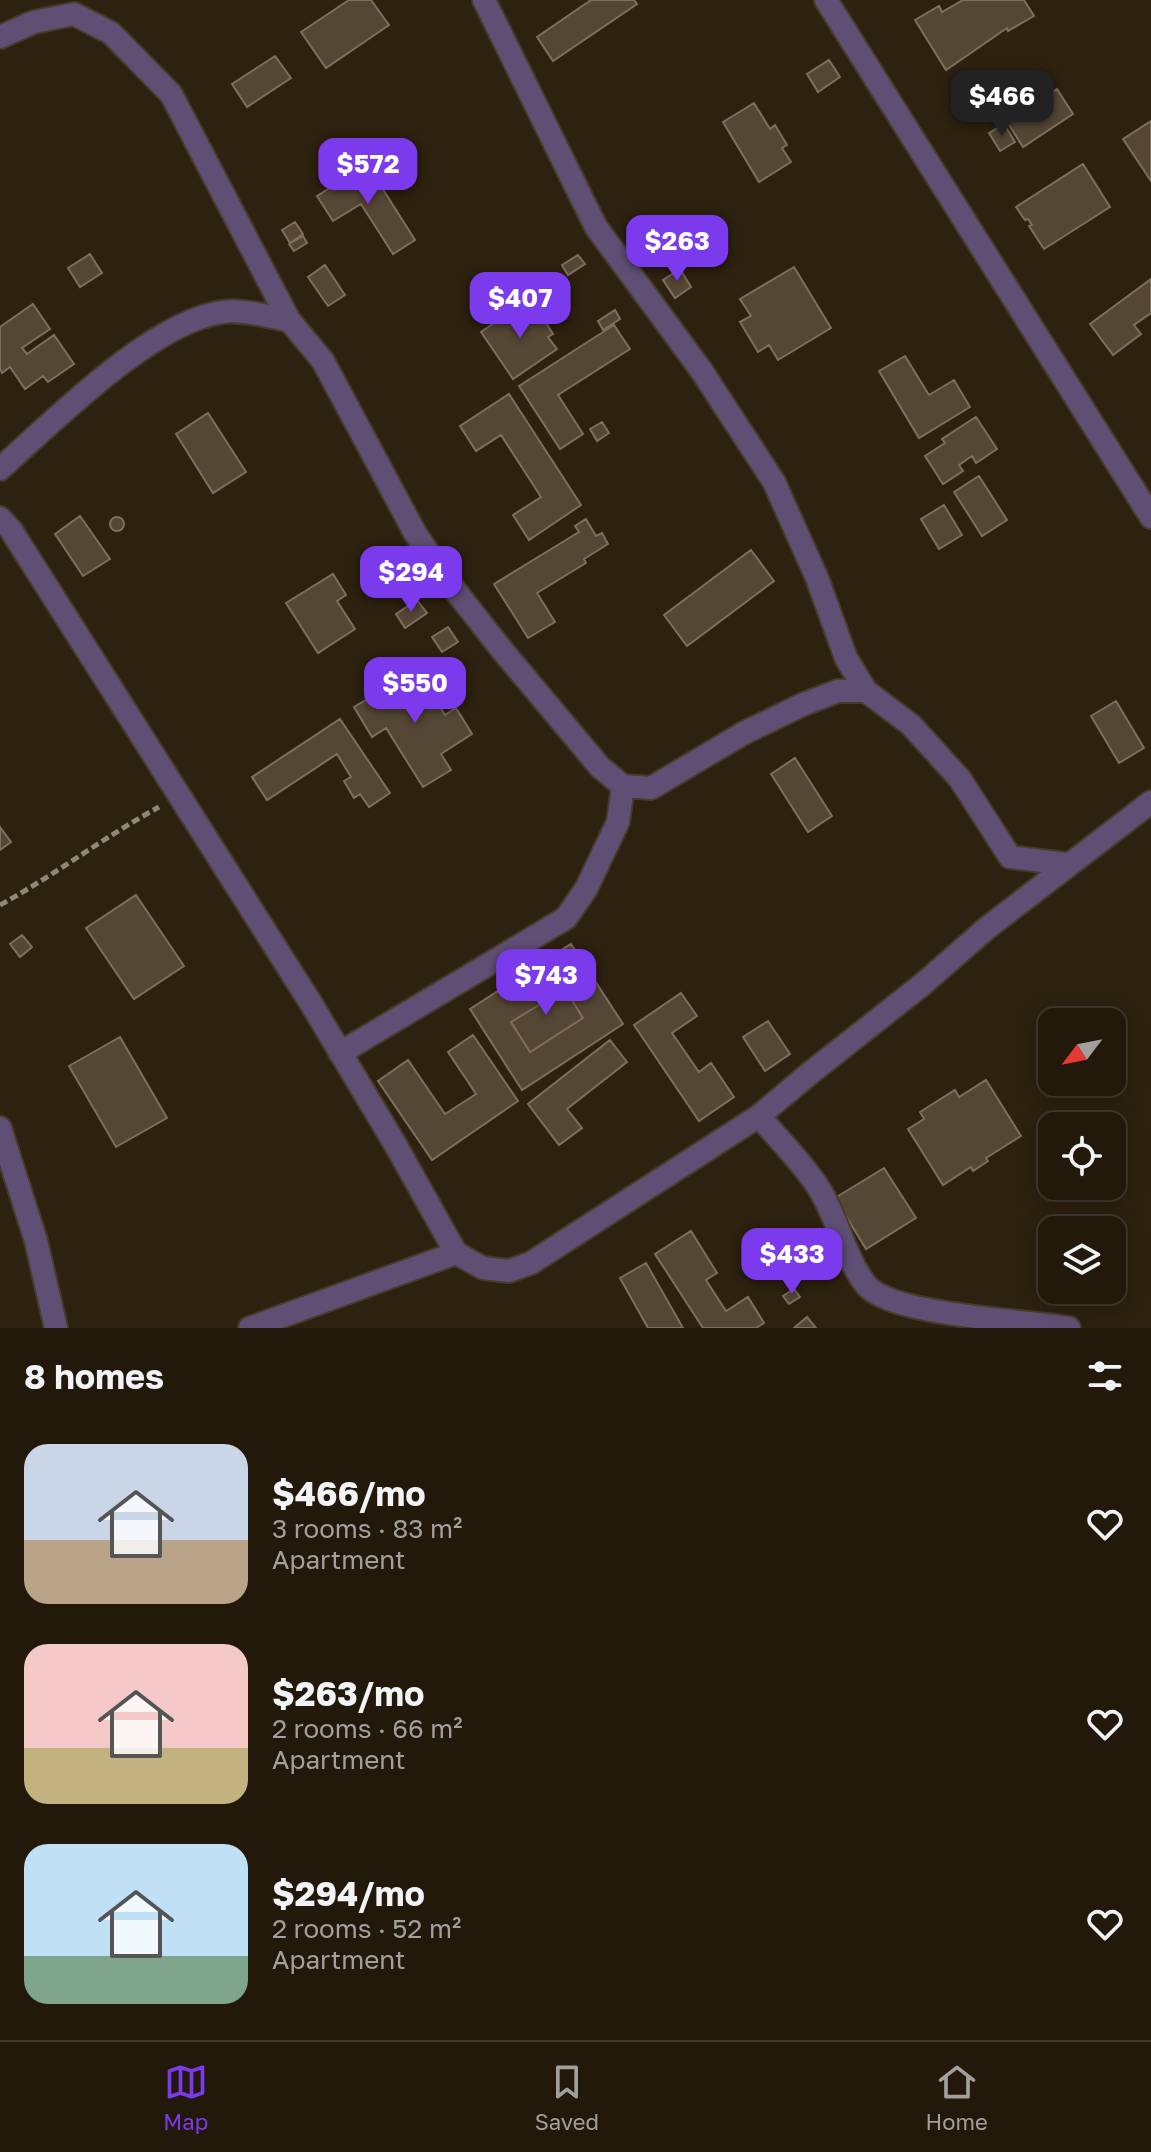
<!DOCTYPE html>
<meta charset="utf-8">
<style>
:root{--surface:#22190b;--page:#2e2619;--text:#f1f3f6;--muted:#a2a09d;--line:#3f382c;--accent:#7c3aed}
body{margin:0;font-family:"Golos Text",sans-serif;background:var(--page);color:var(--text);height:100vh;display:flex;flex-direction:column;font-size:30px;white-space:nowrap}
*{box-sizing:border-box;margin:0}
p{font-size:26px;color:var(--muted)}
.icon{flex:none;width:44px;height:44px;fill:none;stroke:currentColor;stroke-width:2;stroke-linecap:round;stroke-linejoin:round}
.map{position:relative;height:1328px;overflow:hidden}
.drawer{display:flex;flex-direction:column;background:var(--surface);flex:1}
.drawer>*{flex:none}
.needle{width:52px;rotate:238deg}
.tools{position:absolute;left:1038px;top:1008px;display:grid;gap:16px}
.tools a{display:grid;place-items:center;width:88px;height:88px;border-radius:16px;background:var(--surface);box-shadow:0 4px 20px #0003,0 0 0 2px var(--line);font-size:40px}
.price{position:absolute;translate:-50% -68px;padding:0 18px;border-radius:16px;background:var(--accent);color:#fff;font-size:26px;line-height:52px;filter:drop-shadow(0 2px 4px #0008)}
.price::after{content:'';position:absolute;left:50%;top:48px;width:24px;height:18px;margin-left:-12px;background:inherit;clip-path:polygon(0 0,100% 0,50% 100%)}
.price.active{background:#222;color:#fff}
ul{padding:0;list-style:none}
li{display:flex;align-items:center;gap:24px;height:200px;padding:0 24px}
li span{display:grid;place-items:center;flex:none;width:224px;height:160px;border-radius:24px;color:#555}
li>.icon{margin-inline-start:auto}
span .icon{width:96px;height:96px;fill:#fffc;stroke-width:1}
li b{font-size:34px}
h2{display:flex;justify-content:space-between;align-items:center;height:96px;padding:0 24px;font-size:34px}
.dock{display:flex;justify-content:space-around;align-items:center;height:112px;border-top:2px solid var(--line);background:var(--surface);font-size:22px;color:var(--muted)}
.dock a{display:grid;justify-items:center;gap:4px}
.dock .active{color:var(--accent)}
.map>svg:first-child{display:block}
.building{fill:#554735;stroke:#7d6f5c;stroke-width:2;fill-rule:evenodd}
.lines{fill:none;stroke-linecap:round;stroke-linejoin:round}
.minor-casing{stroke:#473b2a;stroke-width:26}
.path{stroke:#908778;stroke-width:5;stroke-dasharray:8 4;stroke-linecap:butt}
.minor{stroke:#604f74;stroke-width:22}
</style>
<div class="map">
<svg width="1151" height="1328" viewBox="0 0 1151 1328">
<rect width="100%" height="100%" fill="#2d210f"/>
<path class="building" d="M349,0h22l18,25 -63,43 -25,-36z
M591,0h43l3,4 -84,57 -16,-24z
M963,0h61l10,16 -26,15 -1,-3 -61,42 -31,-50 24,-14 3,6z
M275,56l16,22 -44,29 -15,-23z
M829,60l11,17 -22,15 -11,-18z
M1057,89l16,25 -50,33 -16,-25z
M754,103l16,26 5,-4 12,20 -5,3 9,14 -32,20 -36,-60z
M1151,121v60l-28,-42z
M1004,124l11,18 -15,9 -11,-18z
M367,164l48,76 -22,14 -32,-50 -28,17 -16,-25z
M1083,164l27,43 -66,42 -15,-23 3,-1 -4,-6 -3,1 -9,-13z
M295,222l8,12 -13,9 -8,-13z
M303,236l4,7 -13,8 -5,-7z
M90,254l12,19 -22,14 -12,-19z
M578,255l7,9 -17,11 -6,-10z
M325,265l20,30 -17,11 -20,-29z
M794,267l37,61 -53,32 -9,-15 -11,7 -18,-30 11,-6 -11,-17z
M680,269l11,18 -16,11 -12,-18z
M1151,279v34l-17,12 7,9 -28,21 -23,-31z
M525,302l9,14 5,-3 4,5 10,16 -5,3 9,12 -44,30 -32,-47z
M33,304l17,25 -28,19 5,6 27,-19 20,29 -26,18 -5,-6 -18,13 -15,-22 -8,6 -2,-4v-42z
M615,310l5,9 -17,11 -5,-9z
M614,325l16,24 -72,46 25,39 -23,15 -41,-63z
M905,356l24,39 25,-15 16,27 -51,31 -40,-67z
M509,394l72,111 -52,35 -16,-25 28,-18 -40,-62 -25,16 -16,-25z
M208,413l38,59 -33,21 -37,-59z
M976,417l21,32 -21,14 -4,-7 -13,9 4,6 -20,13 -18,-28 20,-13 -3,-4z
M602,422l7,11 -12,8 -7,-12z
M979,476l28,44 -25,16 -28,-44z
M944,505l18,30 -23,14 -18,-30z
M80,516l30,43 -27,17 -28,-42z
M110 524a7 7 0 1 1 14 0a7 7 0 1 1-14 0Z
M586,519l10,17 6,-3 6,11 -24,15 2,4 -49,30 18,29 -27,16 -34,-54 85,-52 -4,-6z
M751,550l23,31 -87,65 -23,-31z
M333,574l13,21 -9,6 18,28 -37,24 -32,-50z
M417,600l10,13 -22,15 -9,-14z
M448,627l10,15 -16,10 -10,-15z
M417,669l28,46 11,-7 16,26 -31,20 10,16 -28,17 -37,-59 -14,9 -18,-30z
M1116,701l28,47 -25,15 -28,-47z
M340,719l50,74 -21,14 -9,-13 -6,4 -10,-17 7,-4 -14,-23 -70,46 -15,-23z
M795,758l37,58 -24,16 -37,-58z
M0,827l11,15 -11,8z
M136,895l48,71 -50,33 -48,-71z
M22,935l10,12 -12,10 -10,-13z
M571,944l52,80 -101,66 -52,-81zM565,989l18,29 -53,34 -19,-30z
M565,989l18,29 -53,34 -19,-30z
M681,993l16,23 -25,17 27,39 12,-9 23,34 -35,24 -65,-96z
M768,1021l22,33 -25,17 -22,-34z
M473,1035l45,66 -86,59 -54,-79 30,-21 37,54 31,-20 -28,-42z
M120,1037l47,81 -51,29 -47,-81z
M610,1040l17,22 -60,47 15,19 -23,17 -31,-41z
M986,1080l35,56 -35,22 2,3 -15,10 -2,-4 -28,18 -35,-56 16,-10 -4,-7 35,-22 4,7z
M884,1168l32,50 -50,31 -31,-51z
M691,1231l26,42 -11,7 20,31 22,-14 16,26 -8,5h-53l-48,-74z
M646,1263l37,65h-35l-28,-50z
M794,1289l6,8 -11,7 -6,-8z
M807,1317l9,11h-22z"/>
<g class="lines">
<g class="minor-casing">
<path id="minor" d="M484,0l112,227 105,143 73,112 43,96 29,80 20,33
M826,0l325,517
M0,37l34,-15 40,-8 37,19 60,61 118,226 34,41 92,172 32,47 55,70 98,117 23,19 28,2 93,-55 60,-29 34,-13h28l45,34 49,54 50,78 56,7
M0,469c53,-47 152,-148 223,-157 20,-3 46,5 66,8
M0,518l11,12 301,475 83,139 61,109 27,15 26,3 22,-8 228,-147 50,-42 114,-90 64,-56 164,-126
M340,1053l226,-135 20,-29 32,-67 5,-36
M759,1116c19,23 43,46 59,71 20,30 26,71 49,99 27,30 159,34 202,42
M0,1128l36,113 20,87
M250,1328l206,-75"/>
</g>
<path class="path" d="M0,905c55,-30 104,-68 159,-98"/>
<use href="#minor" class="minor"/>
</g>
</svg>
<div class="tools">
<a><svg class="needle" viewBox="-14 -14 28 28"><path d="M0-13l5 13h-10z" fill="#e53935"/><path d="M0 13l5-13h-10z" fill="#a2a09d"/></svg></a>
<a><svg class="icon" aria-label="locate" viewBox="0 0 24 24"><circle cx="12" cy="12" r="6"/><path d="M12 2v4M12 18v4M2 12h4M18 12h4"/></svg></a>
<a><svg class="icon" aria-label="layers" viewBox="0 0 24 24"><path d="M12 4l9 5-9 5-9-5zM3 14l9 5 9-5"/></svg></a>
</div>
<b class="price active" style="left:1002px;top:138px">$466</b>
<b class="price" style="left:368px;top:206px">$572</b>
<b class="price" style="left:677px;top:283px">$263</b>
<b class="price" style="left:520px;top:340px">$407</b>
<b class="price" style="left:411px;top:614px">$294</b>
<b class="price" style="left:415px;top:725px">$550</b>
<b class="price" style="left:546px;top:1017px">$743</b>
<b class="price" style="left:792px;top:1296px">$433</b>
</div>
<section class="drawer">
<h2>8 homes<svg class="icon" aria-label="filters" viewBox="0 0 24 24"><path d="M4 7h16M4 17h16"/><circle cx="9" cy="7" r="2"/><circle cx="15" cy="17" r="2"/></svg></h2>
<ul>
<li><span style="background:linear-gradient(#c9d6e8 60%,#b9a48a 0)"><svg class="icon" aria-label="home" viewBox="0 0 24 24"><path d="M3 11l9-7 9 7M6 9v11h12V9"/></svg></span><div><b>$466/mo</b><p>3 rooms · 83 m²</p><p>Apartment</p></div><svg class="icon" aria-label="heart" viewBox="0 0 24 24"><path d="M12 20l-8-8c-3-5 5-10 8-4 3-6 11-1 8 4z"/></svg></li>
<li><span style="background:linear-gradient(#f6c9c9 65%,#c2b280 0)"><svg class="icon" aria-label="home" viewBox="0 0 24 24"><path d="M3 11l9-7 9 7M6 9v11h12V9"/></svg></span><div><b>$263/mo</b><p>2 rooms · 66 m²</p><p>Apartment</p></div><svg class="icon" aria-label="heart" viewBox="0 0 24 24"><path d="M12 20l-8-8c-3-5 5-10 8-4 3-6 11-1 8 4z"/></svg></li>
<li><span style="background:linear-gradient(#bfe0f5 70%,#7fa58c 0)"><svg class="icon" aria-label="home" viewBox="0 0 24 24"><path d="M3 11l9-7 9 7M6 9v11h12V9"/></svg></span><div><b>$294/mo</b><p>2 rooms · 52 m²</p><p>Apartment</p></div><svg class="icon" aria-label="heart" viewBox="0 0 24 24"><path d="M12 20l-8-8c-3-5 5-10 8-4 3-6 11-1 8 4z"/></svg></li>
</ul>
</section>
<nav class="dock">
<a class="active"><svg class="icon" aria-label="map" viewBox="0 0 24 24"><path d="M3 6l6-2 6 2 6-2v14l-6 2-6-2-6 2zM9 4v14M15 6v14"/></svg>Map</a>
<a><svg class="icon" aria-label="saved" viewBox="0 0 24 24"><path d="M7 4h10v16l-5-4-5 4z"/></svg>Saved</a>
<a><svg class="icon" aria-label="home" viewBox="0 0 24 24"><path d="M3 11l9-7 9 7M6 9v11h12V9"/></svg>Home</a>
</nav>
